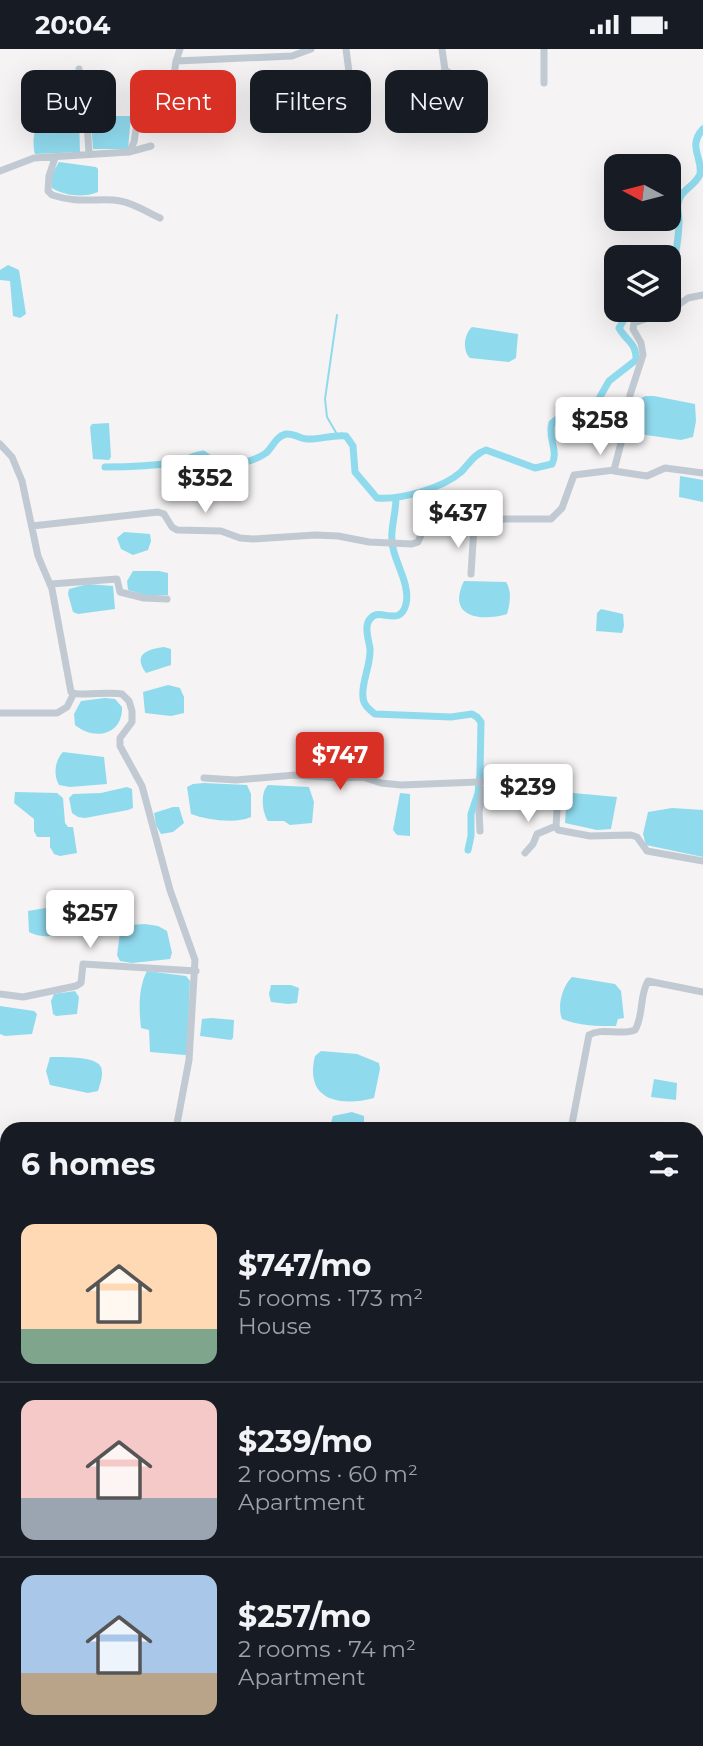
<!DOCTYPE html>
<meta charset="utf-8">
<style>
:root{--surface:#171b24;--page:#20242c;--text:#f1f3f6;--muted:#9ea1a6;--line:#363941;--accent:#d93025}
body{margin:0;font-family:Montserrat,sans-serif;background:var(--page);color:var(--text);height:100vh;display:flex;flex-direction:column;font-size:26px;white-space:nowrap}
*{box-sizing:border-box;margin:0}
p{font-size:23px;color:var(--muted)}
.icon{flex:none;width:38px;height:38px;fill:none;stroke:currentColor;stroke-width:2;stroke-linecap:round;stroke-linejoin:round}
.map{position:relative;flex:1;overflow:hidden}
.sheet{position:absolute;left:0px;top:1073px;width:704px;height:625px;display:flex;flex-direction:column;background:var(--surface);border-radius:21px 21px 0 0;box-shadow:0 7px 28px #0002}
.sheet>*{flex:none}
.top-card{position:absolute;left:21px;top:21px;width:662px;height:63px;display:flex;gap:14px}
.needle{width:46px;rotate:277deg}
.fabs{position:absolute;left:604px;top:105px;display:grid;gap:14px}
.fabs a{display:grid;place-items:center;width:77px;height:77px;border-radius:14px;background:var(--surface);box-shadow:0 7px 28px #0002;font-size:35px}
.price{position:absolute;translate:-50% -60px;padding:0 16px;border-radius:7px;background:#fff;color:#222;font-size:23px;line-height:46px;filter:drop-shadow(0 2px 4px #0008)}
.price::after{content:'';position:absolute;left:50%;top:42px;width:21px;height:16px;margin-left:-10px;background:inherit;clip-path:polygon(0 0,100% 0,50% 100%)}
.price.current{background:var(--accent);color:#fff}
ul{padding:0;list-style:none}
li{display:flex;align-items:center;gap:21px;height:175px;padding:0 21px}
li+li{border-top:2px solid var(--line)}
li span{display:grid;place-items:center;flex:none;width:196px;height:140px;border-radius:14px;color:#555}
li>.icon{margin-inline-start:auto}
span .icon{width:84px;height:84px;fill:#fffc;stroke-width:1}
li b{font-size:30px}
h2{display:flex;justify-content:space-between;align-items:center;height:84px;padding:0 21px;font-size:30px}
.chip{padding:0 24px;border-radius:14px;background:var(--surface);box-shadow:0 7px 28px #0002;font-size:24px;line-height:63px}
.chip.current{background:var(--accent);color:#fff}
.status{display:flex;justify-content:space-between;align-items:center;height:49px;padding:0 35px;background:var(--surface);direction:ltr}
.status svg{height:19px;fill:currentColor}
.map>svg:first-child{display:block}
.water{fill:#90daee}
.lines{fill:none;stroke-linecap:round;stroke-linejoin:round}
.stream{stroke:#90daee;stroke-width:2}
.canal{stroke:#90daee;stroke-width:7}
.minor{stroke:#c1cad2;stroke-width:7}
</style>
<div class="status"><b>20:04</b><svg viewBox="0 0 49 12"><path d="M0 12V9h3v3zM5 12V6h3v6zM10 12V3h3v9zM15 12V0h3v12zM26 1h20v11H26zM47 4h2v5h-2z"/></svg></div>
<div class="map">
<svg width="703" height="1697" viewBox="0 0 703 1697">
<rect width="100%" height="100%" fill="#f5f3f3"/>
<path class="water" d="M338,56l4,8 -3,12 -25,3 -21,-1 -1,-16 2,-3z
M51,64l28,4 1,35 -45,2c-4,-14 0,-37 16,-41z
M99,67h32l-3,33h-35l-2,-29z
M59,113l37,5 2,2v23c-14,6 -33,4 -46,-4v-14z
M8,216l11,5 7,44 -6,4 -7,-2 -3,-35 -10,-1v-10z
M472,278l46,7 -2,24 -7,4 -39,-4c-8,-7 -6,-24 2,-31z
M654,347l41,8 1,17 -3,16 -12,3 -42,-6 -4,-6 5,-29 5,-3z
M109,374l2,34 -2,3 -16,-1 -3,-32 2,-3z
M680,427l23,4v22l-24,-5z
M124,483l26,2 1,7 -3,9 -15,5 -12,-6 -4,-11z
M133,522h26l9,2v22h-23l-17,-5 -1,-9z
M464,532l42,1c6,9 4,22 1,32 -26,8 -61,3 -43,-33z
M88,535l25,2 2,23 -37,5 -5,-2 -5,-18 1,-5z
M601,560l22,5 1,12 -2,7 -26,-2 1,-18z
M164,598l7,2v16l-25,8c-14,-19 2,-24 18,-26z
M168,636l12,3 4,9v16l-13,3 -26,-3 -2,-21z
M105,649l10,1 7,8c1,28 -28,34 -47,18l-1,-11 7,-13z
M63,703l41,5 3,27 -37,3 -11,-2c-6,-10 -4,-25 4,-33z
M204,734l43,2 4,9v23c-15,7 -44,3 -60,-3l-4,-27 6,-3z
M268,736l41,2 5,15 -2,21 -22,2 -6,-4h-16c-6,-9 -8,-28 0,-36z
M127,738l5,2 1,19 -5,2 -43,8 -7,-1 -6,-4 -3,-15 4,-4 28,-1z
M15,743l42,1 6,5 2,25 3,4h5l4,26 -17,3 -6,-2 -4,-7v-10h-13l-3,-6v-12l-20,-16z
M400,744l10,1v42l-13,-1 -4,-5z
M573,744l44,4 -6,32 -14,1 -32,-7 2,-27z
M173,758h6l5,16 -11,9 -12,2 -5,-9 -2,-12z
M672,759l31,2v47l-57,-12 -3,-11 5,-22z
M63,856l3,3 3,17 -1,7c-10,5 -29,6 -39,0l-1,-21z
M145,875l13,2 9,5 5,22 -2,6 -38,4 -12,-2 -3,-6 3,-22 10,-8z
M147,922l39,5 4,5 -3,73 -2,1 -35,-3 -1,-22 -8,-2c-2,-18 -3,-40 6,-57z
M572,928l43,7 6,7 3,27 -6,1 -2,7c-18,0 -37,0 -54,-7 -5,-13 0,-32 10,-42z
M271,936h20l8,3 -2,15 -9,1 -17,-2 -2,-8z
M75,942l4,6 -2,17 -21,2 -3,-2 -2,-13 3,-7z
M0,957l34,5 3,3 -5,20 -27,2 -5,-2z
M212,969l22,2 -1,18 -2,2 -31,-4 2,-17z
M321,1002l36,3 22,9 1,6 -6,29c-34,9 -70,3 -59,-42z
M50,1008c11,0 47,-1 51,10 3,8 -1,17 -3,24l-10,2 -38,-8 -4,-14z
M654,1030l23,4 -1,17 -25,-3z
M352,1063l12,4v13h-35l4,-13z"/>
<g class="lines">
<path class="stream" d="M337,266l-12,84 2,18 11,19"/>
<path class="canal" d="M668,236c6,-21 11,-43 11,-65 0,-5 -2,-11 -1,-16 2,-15 17,-17 22,-30 3,-16 -13,-28 3,-45
M105,418c24,0 48,-1 72,-5 9,-1 17,-7 26,-8 16,14 46,11 63,-1 7,-6 9,-16 20,-19 8,-1 14,5 21,5 13,1 26,-5 39,-3l7,10 2,26 22,26c24,2 66,-10 84,-26 8,-8 13,-18 25,-22l49,18 17,-4c7,-13 -5,-27 0,-41l13,-10 32,-11 12,-21 27,-21c1,-17 -10,-19 -17,-32l8,-13 14,-5
M396,449c0,18 -8,36 -2,54 4,15 16,35 12,52 -6,24 -26,3 -35,14 -8,7 -2,22 -1,31 1,16 -9,34 -7,48 0,8 7,13 12,17l76,3 21,-3 5,3 4,5 -1,52 -2,19 -7,21v22l-3,14
M0,1514h7"/>
<path class="minor" d="M346,0l8,61
M176,12l116,-5 19,-7
M79,20v38l8,14 2,33
M445,21l6,4 21,3
M544,34v-34
M427,71c3,-19 5,-35 18,-50l-3,-21
M129,103l5,-10 4,-26 31,-3 7,-52 4,-12
M55,109l-6,18 -1,15 4,4c24,8 38,4 61,5 17,1 32,11 47,18
M0,122l34,-13 95,-6 22,-6
M0,395l12,13 10,24 16,75 14,33 19,103c7,5 37,-1 51,2l7,7 3,10v11l-12,16v8l22,40 28,104 25,70 -6,100 -13,69
M614,422l33,5 18,-8 38,5
M32,477l126,-14 6,2 8,13 5,3 44,1 19,7 13,1 62,-4 23,1 31,6 43,2 6,-2 5,-12 14,-4 28,3 25,-9 15,-1h46l11,-11 12,-33 40,-5 12,-46 4,-29 13,-40 -2,-12 -8,-14 1,-6 37,-13 17,-12 15,-3
M459,480l1,-27
M471,525l3,-48
M51,535l66,-5 3,13 24,6 23,1
M0,664h57l10,-6 6,-12
M204,729l32,2 59,-5 44,3 24,-1 18,6 20,2 154,-6 4,3 -3,44 2,4 32,6 41,-1 6,2 10,14 56,10
M480,782l-1,-19 6,-31
M525,804l8,-9 4,-10 19,-8
M0,945l23,3 53,-11 5,-3 2,-19 113,7
M571,1080l18,-94c13,-8 31,1 46,-5 9,-15 4,-34 13,-49l55,11
M696,1368l7,4
M45,1697l2,-7"/>
</g>
</svg>
<div class="fabs">
<a><svg class="needle" viewBox="-14 -14 28 28"><path d="M0-13l5 13h-10z" fill="#e53935"/><path d="M0 13l5-13h-10z" fill="#9ea1a6"/></svg></a>
<a><svg class="icon" aria-label="layers" viewBox="0 0 24 24"><path d="M12 4l9 5-9 5-9-5zM3 14l9 5 9-5"/></svg></a>
</div>
<b class="price" style="left:600px;top:408px">$258</b>
<b class="price" style="left:205px;top:466px">$352</b>
<b class="price" style="left:458px;top:501px">$437</b>
<b class="price current" style="left:340px;top:743px">$747</b>
<b class="price" style="left:528px;top:775px">$239</b>
<b class="price" style="left:90px;top:901px">$257</b>
<div class="top-card">
<a class="chip">Buy</a>
<a class="chip current">Rent</a>
<a class="chip">Filters</a>
<a class="chip">New</a>
</div>
<section class="sheet">
<h2>6 homes<svg class="icon" aria-label="filters" viewBox="0 0 24 24"><path d="M4 7h16M4 17h16"/><circle cx="9" cy="7" r="2"/><circle cx="15" cy="17" r="2"/></svg></h2>
<ul>
<li><span style="background:linear-gradient(#ffd9b3 75%,#7fa58c 0)"><svg class="icon" aria-label="home" viewBox="0 0 24 24"><path d="M3 11l9-7 9 7M6 9v11h12V9"/></svg></span><div><b>$747/mo</b><p>5 rooms · 173 m²</p><p>House</p></div></li>
<li><span style="background:linear-gradient(#f6c9c9 70%,#9aa5b1 0)"><svg class="icon" aria-label="home" viewBox="0 0 24 24"><path d="M3 11l9-7 9 7M6 9v11h12V9"/></svg></span><div><b>$239/mo</b><p>2 rooms · 60 m²</p><p>Apartment</p></div></li>
<li><span style="background:linear-gradient(#a9c7e8 70%,#b9a48a 0)"><svg class="icon" aria-label="home" viewBox="0 0 24 24"><path d="M3 11l9-7 9 7M6 9v11h12V9"/></svg></span><div><b>$257/mo</b><p>2 rooms · 74 m²</p><p>Apartment</p></div></li>
</ul>
</section>
</div>
